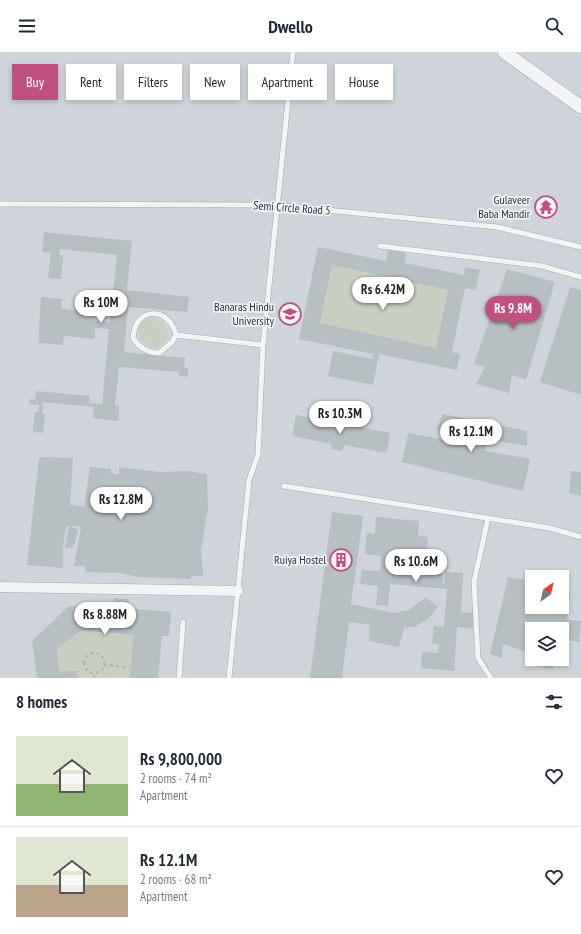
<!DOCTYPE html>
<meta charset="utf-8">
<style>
:root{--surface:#fff;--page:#f6f6f7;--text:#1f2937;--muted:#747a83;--line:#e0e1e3;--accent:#c0517e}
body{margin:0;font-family:"PT Sans Narrow",sans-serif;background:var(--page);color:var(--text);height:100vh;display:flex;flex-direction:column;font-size:15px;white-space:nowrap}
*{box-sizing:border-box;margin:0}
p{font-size:13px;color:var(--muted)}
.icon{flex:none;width:22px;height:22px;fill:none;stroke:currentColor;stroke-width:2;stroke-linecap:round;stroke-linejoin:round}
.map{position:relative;height:626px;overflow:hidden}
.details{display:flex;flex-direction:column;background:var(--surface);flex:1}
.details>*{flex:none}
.top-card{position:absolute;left:12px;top:12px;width:557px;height:36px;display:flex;gap:8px}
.needle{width:26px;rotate:34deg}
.controls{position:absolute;left:525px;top:518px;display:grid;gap:8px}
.controls a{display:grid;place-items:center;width:44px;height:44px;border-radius:0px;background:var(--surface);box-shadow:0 2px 6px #0003;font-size:20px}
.price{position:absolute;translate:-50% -34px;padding:0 9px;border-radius:14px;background:#fff;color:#222;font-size:13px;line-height:26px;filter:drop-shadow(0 1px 2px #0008)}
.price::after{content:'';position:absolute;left:50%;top:24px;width:12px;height:9px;margin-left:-6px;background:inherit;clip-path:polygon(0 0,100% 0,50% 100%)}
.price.selected{background:var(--accent);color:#fff}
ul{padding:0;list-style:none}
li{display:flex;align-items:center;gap:12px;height:100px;padding:0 16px}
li+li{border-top:1px solid var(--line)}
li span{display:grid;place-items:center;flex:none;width:112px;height:80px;border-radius:0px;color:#555}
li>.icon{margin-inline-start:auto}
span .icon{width:48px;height:48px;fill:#fffc;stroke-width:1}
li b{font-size:17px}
h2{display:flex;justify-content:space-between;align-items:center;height:48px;padding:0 16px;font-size:17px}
.chip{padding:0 14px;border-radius:0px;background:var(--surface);box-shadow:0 2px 6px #0003;font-size:14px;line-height:36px}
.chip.selected{background:var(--accent);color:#fff}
header{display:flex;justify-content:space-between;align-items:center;height:52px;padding:0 16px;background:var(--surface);font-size:18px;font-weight:800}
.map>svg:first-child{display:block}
.built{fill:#ced4d9;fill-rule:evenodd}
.green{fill:#c9d0c2}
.building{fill:#b7bfc3;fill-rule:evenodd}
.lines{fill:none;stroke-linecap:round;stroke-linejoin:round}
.service-casing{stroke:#a6acb1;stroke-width:6}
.minor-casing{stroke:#a6acb1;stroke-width:11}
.tertiary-casing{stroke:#a6acb1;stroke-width:14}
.path{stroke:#b2b7bb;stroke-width:2.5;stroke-dasharray:3 3;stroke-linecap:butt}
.service{stroke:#f2f4f6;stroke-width:5}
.minor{stroke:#f2f4f6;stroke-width:10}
.tertiary{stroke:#f2f4f6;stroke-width:13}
.labels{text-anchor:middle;stroke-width:3.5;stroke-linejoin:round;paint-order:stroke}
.poi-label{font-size:12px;fill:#2a363d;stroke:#eff3f5;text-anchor:end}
.street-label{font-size:12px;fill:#2a363d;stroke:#eff3f5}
</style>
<header><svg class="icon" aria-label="menu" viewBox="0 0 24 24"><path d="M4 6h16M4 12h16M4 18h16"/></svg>Dwello<svg class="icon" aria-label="search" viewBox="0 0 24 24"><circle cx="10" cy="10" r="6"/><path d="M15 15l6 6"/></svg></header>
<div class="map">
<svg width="581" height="626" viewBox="0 0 581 626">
<rect width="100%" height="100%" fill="#e0e4e7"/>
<path class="built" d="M0,0h581v626h-581zM532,525h30v30h-30zM532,577h30v30h-30z"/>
<path class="green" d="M332,213l116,25 -12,58 -116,-25z
M150,265c22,5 26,25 3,31l-12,-7 -2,-5v-10l2,-4z
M82,578l51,5 -3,43h-53l1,-7h-19l-2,-22z"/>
<path class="building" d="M541,146l14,4 -4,14 -14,-4z
M44,180l88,9 -5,49 62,7 -2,15 -59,-5 -4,45 61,6 -1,10h4v9l-9,-1v-4l-60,-5 -4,39h4l-1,15 -25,-3 1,-11 -51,-5 -1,12h3l-2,19 -10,-1 2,-20h4v-7l-10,-1 1,-5 5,1 1,-9 54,5 -1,7 13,1 7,-75 -14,-1 -1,11 -30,-3 -1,9 -25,-2 3,-46 21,2 -1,10 34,3 -1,9 16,1 7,-67 -57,-6 -1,6 4,1 -2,23 -13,-1 3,-25 -9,-1z
M318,195l68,14 2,-12 18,4 -1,10 59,12 1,-8 15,3 -4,20 -11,-2 -13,64 8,2 -3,16 -78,-16 -6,31 -45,-9 5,-25 39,8 1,-5 -74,-15zM332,213l116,25 -12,58 -116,-25z
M507,217l48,13 -29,98 -14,-5 -3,18 -33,-9 9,-17 -11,-3z
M570,235l11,3v105l-41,-13z
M443,362l84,17v15l-42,-7v12l45,8 -7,32 -121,-29 6,-29 60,11 4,-8 -36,-6z
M296,363l94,18 -3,20 -43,-8 -2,6 -11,-2 1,-5 -40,-8z
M42,405l31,1 -3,47 14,2 6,-40 21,2v4l8,2v-8l41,5 27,-1 20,3 1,35 -7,41 2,26h-12v3l-53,-2 -18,-4 -35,-1v-6h-11l7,-39 -8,-1 -1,1 6,2 -3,14 -3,5 -7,-1 4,-21h-3l-3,20v22l-36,-3 12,-106z
M571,419l10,1v24l-12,-3z
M332,460l31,4 -12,88 43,9 15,-3 17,-13 12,10 -10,12 -14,8 -10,1 -5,19 -30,-6 1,-16 -21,-3 -7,56h-32z
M376,465l43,4 -1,15 10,1 -2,27 -23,-2 -1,8 41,4v10h1l1,-12 18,1 -2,39 13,1 -1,16 -16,-2 -3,44 -33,-3 1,-16 16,1 1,-9 -7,-1 2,-17 10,1 3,-38 -57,-5 -2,22 -12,-1 2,-19 -18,-2 2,-14 18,1 1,-15 -16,-2 2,-21 8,1z
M508,525l19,3 -1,9 6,1v17h30v-19l8,4 -3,28 14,1 -2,21 -17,-3v-10h-30v25l-29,-10 -1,14 -12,-4z
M114,546l15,1 -2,9 44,4 -2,24h-7l-4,42h-28l3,-43 -51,-5 -25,19 2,22h19l-1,7h-40l-5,-37 37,-35 44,1z
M538,607h16l-1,10 -16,-2z"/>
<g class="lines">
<g class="service-casing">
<path id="service" d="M0,152l277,1 220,22 84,20
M380,194l162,20 39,11
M176,283l-4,7 -13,11c-11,0 -20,-6 -26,-15 2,-33 37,-31 43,-3l87,10
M284,434l266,42 31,9
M488,466l-14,64 4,76 13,20
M179,626l4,-56
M229,626l20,-198 9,-25 5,-110 30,-293"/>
</g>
<g class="minor-casing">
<path id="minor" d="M0,535l238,4"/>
</g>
<g class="tertiary-casing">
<path id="tertiary" d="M504,0l77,55"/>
</g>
<path class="path" d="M84 611a10 10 0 1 1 20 0a10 10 0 1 1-20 0Z
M104,613l22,2
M94,626v-4"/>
<use href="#service" class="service"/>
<use href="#minor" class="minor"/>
<use href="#tertiary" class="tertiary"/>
</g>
<defs>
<g id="temple-ring" transform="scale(1.15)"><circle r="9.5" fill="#eff3f5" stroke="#c0517e" stroke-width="1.5"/><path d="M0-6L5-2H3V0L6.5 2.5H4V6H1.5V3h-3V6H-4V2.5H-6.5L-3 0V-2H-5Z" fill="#c0517e"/></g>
<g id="university-ring" transform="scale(1.15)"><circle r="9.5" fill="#eff3f5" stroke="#c0517e" stroke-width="1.5"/><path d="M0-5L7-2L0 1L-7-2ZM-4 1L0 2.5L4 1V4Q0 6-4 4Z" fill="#c0517e"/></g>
<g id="building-ring" transform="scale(1.15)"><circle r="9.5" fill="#eff3f5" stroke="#c0517e" stroke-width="1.5"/><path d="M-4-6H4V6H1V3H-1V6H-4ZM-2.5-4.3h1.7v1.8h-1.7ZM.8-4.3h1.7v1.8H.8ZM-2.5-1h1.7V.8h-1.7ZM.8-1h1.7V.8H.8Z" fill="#c0517e"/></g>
</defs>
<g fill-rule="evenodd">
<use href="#temple-ring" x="546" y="155"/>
<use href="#university-ring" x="290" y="262"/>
<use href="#building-ring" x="341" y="508"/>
</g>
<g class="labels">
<g class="poi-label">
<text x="530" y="152">Gulaveer<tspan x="530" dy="14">Baba Mandir</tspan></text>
<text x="274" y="259">Banaras Hindu<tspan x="274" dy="14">University</tspan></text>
<text x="326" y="512">Ruiya Hostel</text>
</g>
<g class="street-label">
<text transform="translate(292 156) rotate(4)" y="4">Semi Circle Road 5</text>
</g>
</g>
</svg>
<div class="controls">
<a><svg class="needle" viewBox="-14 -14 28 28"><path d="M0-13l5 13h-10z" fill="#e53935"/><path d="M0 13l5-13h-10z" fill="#747a83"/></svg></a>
<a><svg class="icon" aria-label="layers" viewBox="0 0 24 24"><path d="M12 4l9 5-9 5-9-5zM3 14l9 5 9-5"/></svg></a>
</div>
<b class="price" style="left:383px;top:259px">Rs 6.42M</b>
<b class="price" style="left:101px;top:272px">Rs 10M</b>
<b class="price selected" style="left:513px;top:278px">Rs 9.8M</b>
<b class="price" style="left:340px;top:383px">Rs 10.3M</b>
<b class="price" style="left:471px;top:401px">Rs 12.1M</b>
<b class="price" style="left:121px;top:469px">Rs 12.8M</b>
<b class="price" style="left:416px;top:531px">Rs 10.6M</b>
<b class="price" style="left:105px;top:584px">Rs 8.88M</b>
<div class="top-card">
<a class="chip selected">Buy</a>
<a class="chip">Rent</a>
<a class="chip">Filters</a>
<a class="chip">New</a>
<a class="chip">Apartment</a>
<a class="chip">House</a>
</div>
</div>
<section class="details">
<h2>8 homes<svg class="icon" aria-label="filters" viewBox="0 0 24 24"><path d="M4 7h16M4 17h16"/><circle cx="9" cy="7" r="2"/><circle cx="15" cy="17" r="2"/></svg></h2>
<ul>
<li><span style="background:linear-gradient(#dfe7d0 60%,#8fb573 0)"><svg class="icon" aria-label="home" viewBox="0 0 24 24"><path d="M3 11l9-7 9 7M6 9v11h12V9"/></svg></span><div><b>Rs 9,800,000</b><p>2 rooms · 74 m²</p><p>Apartment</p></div><svg class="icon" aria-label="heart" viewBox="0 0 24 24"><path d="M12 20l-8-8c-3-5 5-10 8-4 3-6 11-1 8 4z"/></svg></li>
<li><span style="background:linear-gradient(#dfe7d0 60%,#b9a48a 0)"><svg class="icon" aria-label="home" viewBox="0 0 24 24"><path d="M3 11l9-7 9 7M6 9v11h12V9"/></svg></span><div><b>Rs 12.1M</b><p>2 rooms · 68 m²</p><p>Apartment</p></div><svg class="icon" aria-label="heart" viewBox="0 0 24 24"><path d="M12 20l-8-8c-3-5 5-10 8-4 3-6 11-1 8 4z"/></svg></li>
</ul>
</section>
